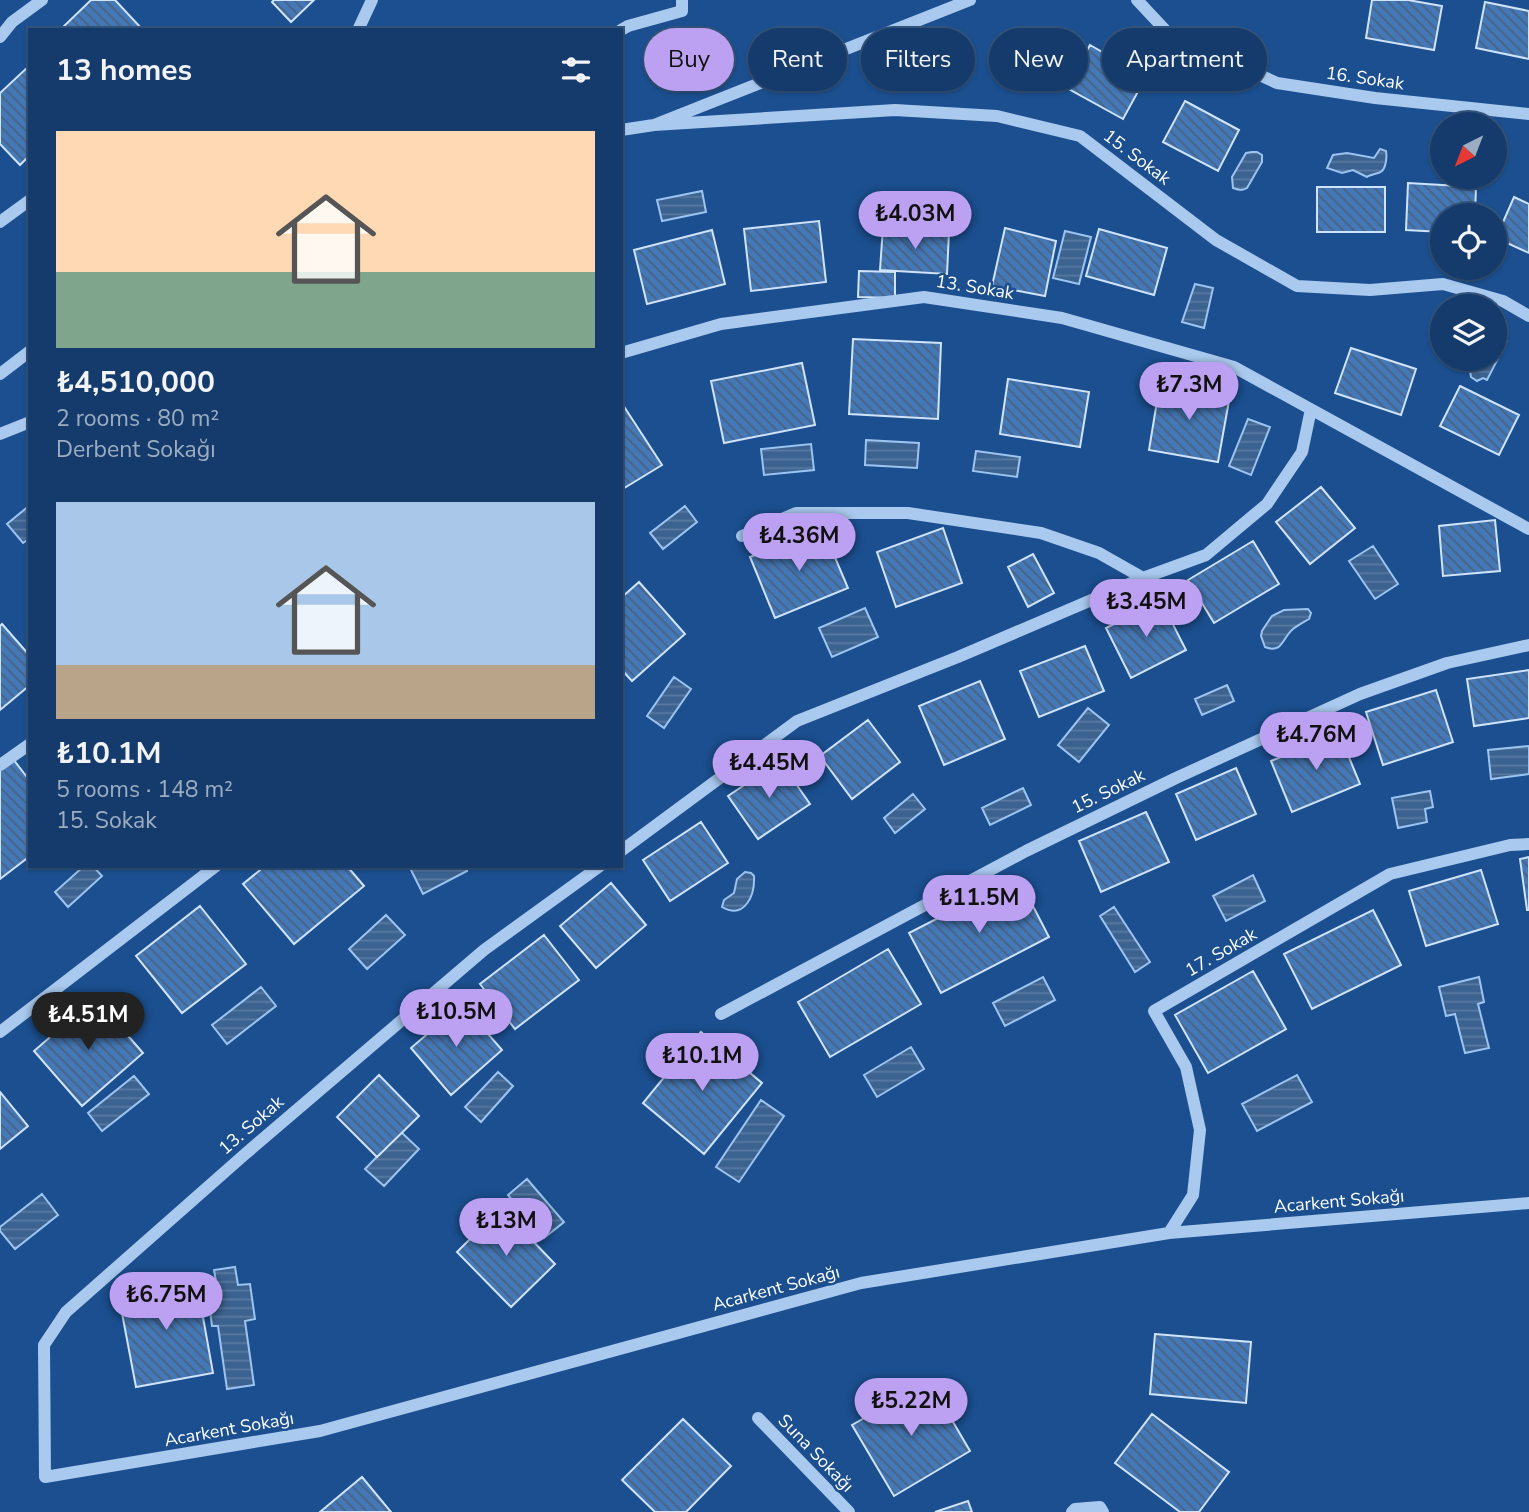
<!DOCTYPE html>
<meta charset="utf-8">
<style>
:root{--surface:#143b6b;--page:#214673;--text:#f1f3f6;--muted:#9dadc1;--line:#33557e;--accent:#bca0f2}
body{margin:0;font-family:"Nunito Sans",sans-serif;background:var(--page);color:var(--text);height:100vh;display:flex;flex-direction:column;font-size:26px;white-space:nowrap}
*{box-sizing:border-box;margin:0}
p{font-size:23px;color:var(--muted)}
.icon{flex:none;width:38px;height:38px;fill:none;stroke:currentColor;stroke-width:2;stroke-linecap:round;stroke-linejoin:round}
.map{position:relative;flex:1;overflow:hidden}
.details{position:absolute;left:28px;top:28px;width:595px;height:840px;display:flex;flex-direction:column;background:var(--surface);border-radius:0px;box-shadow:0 2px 5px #0004,0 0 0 2px var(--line)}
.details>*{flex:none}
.guide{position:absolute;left:644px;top:28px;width:665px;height:63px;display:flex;gap:14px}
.needle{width:46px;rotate:222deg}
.fabs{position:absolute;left:1430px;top:112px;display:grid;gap:14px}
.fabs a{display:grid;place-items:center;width:77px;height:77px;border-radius:50%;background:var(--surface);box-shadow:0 2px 5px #0004,0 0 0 2px var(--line);font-size:35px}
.price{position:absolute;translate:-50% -60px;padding:0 16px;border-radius:24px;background:var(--accent);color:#111;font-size:23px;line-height:46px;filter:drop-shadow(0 2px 4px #0008)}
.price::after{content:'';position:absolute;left:50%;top:42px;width:21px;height:16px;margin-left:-10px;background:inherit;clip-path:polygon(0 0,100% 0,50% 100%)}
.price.current{background:#222;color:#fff}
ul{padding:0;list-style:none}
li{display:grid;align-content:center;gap:14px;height:371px;padding:0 28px}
li span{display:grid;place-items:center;height:217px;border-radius:0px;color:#555}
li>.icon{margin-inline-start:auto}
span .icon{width:126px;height:126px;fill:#fffc;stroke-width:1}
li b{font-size:30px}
h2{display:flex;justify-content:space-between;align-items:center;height:84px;padding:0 28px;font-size:30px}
.chip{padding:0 24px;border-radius:32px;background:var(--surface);box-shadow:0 2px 5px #0004,0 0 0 2px var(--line);font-size:24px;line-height:63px}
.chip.current{background:var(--accent);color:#111}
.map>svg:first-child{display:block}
.water{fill:url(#water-rules);stroke:#9cc4f0;stroke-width:2}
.building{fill:url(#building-back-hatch);stroke:#cfe3fa;stroke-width:2}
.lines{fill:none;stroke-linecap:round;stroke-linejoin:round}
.minor{stroke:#a9c9ee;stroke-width:12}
.labels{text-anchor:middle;stroke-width:5;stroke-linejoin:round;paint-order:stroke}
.street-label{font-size:18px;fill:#fff;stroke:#1b4f8f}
</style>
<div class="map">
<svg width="1529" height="1512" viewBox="0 0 1529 1512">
<defs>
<pattern id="water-rules" width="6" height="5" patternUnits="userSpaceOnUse" patternTransform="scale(1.75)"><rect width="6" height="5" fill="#3c6290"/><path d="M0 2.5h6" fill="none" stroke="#597aa1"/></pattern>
<pattern id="building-back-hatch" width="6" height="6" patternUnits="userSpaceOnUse" patternTransform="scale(1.75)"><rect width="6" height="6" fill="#4478b7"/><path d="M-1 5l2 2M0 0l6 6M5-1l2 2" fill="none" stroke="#486282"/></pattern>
</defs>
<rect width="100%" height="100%" fill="#1b4f8f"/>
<path class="water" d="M1065,31l6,18 -39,12 -5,-18z
M1380,149l6,2c1,6 0,16 -4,20 -3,3 -11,3 -15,6l-14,-7 -11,3 -15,-5 6,-13 14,-2 27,5z
M1252,152h5l5,3v7l-15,26c-5,3 -8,2 -14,0l-1,-11 14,-24z
M702,191l4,21 -44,9 -5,-21z
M1065,231l26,6 -12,47 -26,-6z
M1195,284l18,4 -9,40 -22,-6z
M1495,334l12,7 -20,39 -4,-2 -6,3 -6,-4 -1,-6 -4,-3 4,-9h24z
M1248,419l22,8 -19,48 -22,-9z
M866,440l53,3 -2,25 -52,-3z
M811,444l3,26 -50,5 -3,-26z
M976,451l44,6 -3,20 -44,-6z
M30,505v33l-7,5 -16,-19z
M685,506l12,16 -34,27 -13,-16z
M1373,546l25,38 -23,15 -26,-38z
M865,608l13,29 -46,20 -13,-29z
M1308,609l3,4 -2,6c-5,3 -11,6 -16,10 -11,9 -10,25 -28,18l-4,-11 1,-5 10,-15 12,-6z
M674,677l17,12 -27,39 -17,-12z
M1227,685l7,16 -32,14 -7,-16z
M1088,708l21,17 -30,37 -21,-17z
M1529,746v28l-38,5 -3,-29z
M1023,788l8,17 -41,20 -8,-17z
M1430,791l3,16 -8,2 2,13 -29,6 -6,-30z
M913,794l12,15 -30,24 -11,-15z
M84,866h9l9,10 -34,31 -13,-15z
M409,866h56l2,5 -44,23z
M745,872l6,1 3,3c1,19 -9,44 -32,31l2,-7 10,-7 3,-14z
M1253,875l12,26 -39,20 -13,-25z
M1114,907l36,55 -15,10 -35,-56z
M386,915l19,20 -38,34 -18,-20z
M1043,977l12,23 -50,26 -12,-23z
M1479,977l5,25 -6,2 11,44 -24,5 -10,-39 -9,2 -7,-29z
M261,987l15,19 -49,38 -15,-19z
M911,1047l13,22 -47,28 -13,-22z
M498,1072l15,14 -32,36 -16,-15z
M1297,1075l15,27 -55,29 -15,-27z
M134,1076l15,18 -47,37 -14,-18z
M761,1100l23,16 -45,66 -23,-15z
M401,1132l18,17 -35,37 -19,-17z
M527,1179l37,43 -20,16 -36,-43z
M42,1194l16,21 -43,34 -15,-18v-4z
M235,1267l3,18 12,-1 5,35 -10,2 9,64 -27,4 -9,-63h-6l-5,-38 10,-1 -3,-17z"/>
<path class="building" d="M91,0h24l28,30h-83z
M274,0h40l-23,22 -19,-20z
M1372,0h36l34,6 -8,44 -68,-12z
M1485,2l44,9v48l-53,-11z
M1090,45l56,32 -23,42 -56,-31z
M30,65v90l-10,10 -20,-21v-51z
M1185,101l54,29 -21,41 -55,-29z
M1408,183l68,4 -1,28h-33v17l-36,-2z
M1317,187h68v45h-68z
M1514,197l15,7v49l-33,-15z
M819,221l7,61 -75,9 -7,-62z
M883,227l66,5 -2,42 -67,-4z
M1005,228l51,13 -11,55 -53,-10z
M1099,229l68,19 -13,47 -68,-19z
M712,230l13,54 -78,20 -13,-54z
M859,271l36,1v26l-37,-1z
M853,339l88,4 -3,76 -89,-5z
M1351,348l65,21 -15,46 -66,-22z
M802,363l13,62 -91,18 -13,-62z
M1008,379l81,13 -9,55 -80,-13z
M1160,383l70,12 -12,67 -69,-12z
M1460,386l59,29 -20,40 -59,-29z
M623,405l39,60 -41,25v-84z
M1321,487l34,41 -45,36 -34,-42z
M1495,520l5,51 -57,5 -4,-50z
M822,527l26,61 -73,30 -25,-61z
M943,528l19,55 -66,24 -19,-55z
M1253,541l26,43 -65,39 -26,-43z
M1033,554l21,39 -26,14 -20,-40z
M639,582l46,52 -53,47 -11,-12v-71z
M1161,601l25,49 -55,28 -25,-50z
M2,624l28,32v29l-30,25v-84z
M1085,646l19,45 -65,26 -19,-46z
M1529,670v48l-55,8 -7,-47z
M980,681l25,58 -61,26 -25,-59z
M1436,690l17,52 -70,23 -17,-53z
M868,720l32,42 -48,37 -32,-43z
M1339,733l21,51 -68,28 -21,-51z
M13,759l17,22v75l-30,23v-109z
M780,761l30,43 -52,35 -30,-43z
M1236,768l20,46 -60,26 -20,-46z
M1146,812l23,50 -68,30 -22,-51z
M701,822l27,41 -58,38 -27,-41z
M1529,857v53h-2l-7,-51z
M265,866h82l17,20 -70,58 -51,-60z
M1481,870l17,54 -72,22 -17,-55z
M1018,877l31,60 -108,56 -32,-60z
M611,883l35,42 -50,43 -36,-42z
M200,906l46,58 -64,49 -46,-57z
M1373,910l28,55 -89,44 -28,-55z
M544,935l35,45 -64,49 -35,-45z
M888,949l33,55 -91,53 -32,-55z
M1253,971l33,58 -78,44 -33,-58z
M95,998l48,55 -61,53 -48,-55z
M462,1004l40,46 -51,45 -40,-47z
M701,1032l61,51 -58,71 -61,-51z
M379,1075l40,41 -42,41 -40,-40z
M0,1092l28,34 -28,23z
M501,1208l54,56 -44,43 -54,-55z
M196,1278l17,95 -77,14 -18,-95z
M1155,1334l96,8 -5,61 -96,-9z
M929,1381l41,70 -76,45 -42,-71z
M1152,1414l77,58 -30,40h-19l-65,-49z
M683,1419l48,47 -45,46h-31l-33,-32z
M362,1477l29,35h-71z
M968,1501l4,11h-37z"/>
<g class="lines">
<path class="minor" d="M1137,0l31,33 109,50 98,15 154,16
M358,30l14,-30
M621,30l7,-4 54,-15v-11
M0,37l12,-15 30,-22
M654,125l241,-15 102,6 83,20 136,104 81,46 73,4 73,-6 60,17 26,15
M621,130l33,-5 316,-125
M0,222l30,-22
M621,353l100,-29 203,-27 138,21 172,49 295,162
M0,374l30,-23
M0,434l30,-12
M742,536l54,-23h112l133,20 58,20 44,25
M0,765l30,-21
M621,851l176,-130 161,-64 185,-79 63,-23 61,-51 35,-52 9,-43
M600,866l-116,84 -240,205 -178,157 -22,33 1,132 275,-46 541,-148 308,-50 360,-30
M721,1014l305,-163 150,-73 184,-84 87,-31 82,-18
M0,1032l216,-166
M1169,1233l24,-38 7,-65 -14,-63 -32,-56 236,-137 120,-29 19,-1
M758,1418l91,94
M1072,1512l3,-3 25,-2 3,5"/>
</g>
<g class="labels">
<g class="street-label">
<text transform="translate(1365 78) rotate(8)" y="6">16. Sokak</text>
<text transform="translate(1137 157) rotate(37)" y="6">15. Sokak</text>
<text transform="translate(975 287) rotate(9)" y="6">13. Sokak</text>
<text transform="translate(1108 791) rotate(-26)" y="6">15. Sokak</text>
<text transform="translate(1221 952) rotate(-30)" y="6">17. Sokak</text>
<text transform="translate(251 1125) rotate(-41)" y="6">13. Sokak</text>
<text transform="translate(1339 1201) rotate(-5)" y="6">Acarkent Sokağı</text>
<text transform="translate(776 1288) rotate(-15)" y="6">Acarkent Sokağı</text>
<text transform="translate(229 1429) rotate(-10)" y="6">Acarkent Sokağı</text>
<text transform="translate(816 1453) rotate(46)" y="6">Suna Sokağı</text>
</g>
</g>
</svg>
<div class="fabs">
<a><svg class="needle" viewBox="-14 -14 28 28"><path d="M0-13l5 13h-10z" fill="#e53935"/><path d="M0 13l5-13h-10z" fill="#9dadc1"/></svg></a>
<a><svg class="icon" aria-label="locate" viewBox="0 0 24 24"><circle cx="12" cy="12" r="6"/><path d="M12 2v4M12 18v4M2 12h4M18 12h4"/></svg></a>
<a><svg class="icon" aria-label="layers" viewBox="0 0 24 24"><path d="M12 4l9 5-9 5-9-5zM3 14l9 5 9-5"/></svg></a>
</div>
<b class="price" style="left:915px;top:251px">₺4.03M</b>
<b class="price" style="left:1189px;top:422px">₺7.3M</b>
<b class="price" style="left:799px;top:573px">₺4.36M</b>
<b class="price" style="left:1146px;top:639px">₺3.45M</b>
<b class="price" style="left:1316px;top:772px">₺4.76M</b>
<b class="price" style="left:769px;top:800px">₺4.45M</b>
<b class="price" style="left:979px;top:935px">₺11.5M</b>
<b class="price" style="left:456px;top:1049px">₺10.5M</b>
<b class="price current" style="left:88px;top:1052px">₺4.51M</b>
<b class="price" style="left:702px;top:1093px">₺10.1M</b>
<b class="price" style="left:506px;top:1258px">₺13M</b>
<b class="price" style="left:166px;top:1332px">₺6.75M</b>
<b class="price" style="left:911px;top:1438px">₺5.22M</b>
<div class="guide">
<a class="chip current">Buy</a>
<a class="chip">Rent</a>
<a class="chip">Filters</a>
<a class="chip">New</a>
<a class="chip">Apartment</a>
</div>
<section class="details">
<h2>13 homes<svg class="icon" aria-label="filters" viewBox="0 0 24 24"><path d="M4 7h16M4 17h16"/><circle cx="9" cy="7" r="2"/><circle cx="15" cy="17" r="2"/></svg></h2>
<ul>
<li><span style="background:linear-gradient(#ffd9b3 65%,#7fa58c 0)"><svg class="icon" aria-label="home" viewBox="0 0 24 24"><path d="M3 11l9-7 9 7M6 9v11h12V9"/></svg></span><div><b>₺4,510,000</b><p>2 rooms · 80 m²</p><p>Derbent Sokağı</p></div></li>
<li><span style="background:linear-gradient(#a9c7e8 75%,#b9a48a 0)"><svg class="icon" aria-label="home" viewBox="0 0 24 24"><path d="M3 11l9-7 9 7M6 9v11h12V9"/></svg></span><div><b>₺10.1M</b><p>5 rooms · 148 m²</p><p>15. Sokak</p></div></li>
</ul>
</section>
</div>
